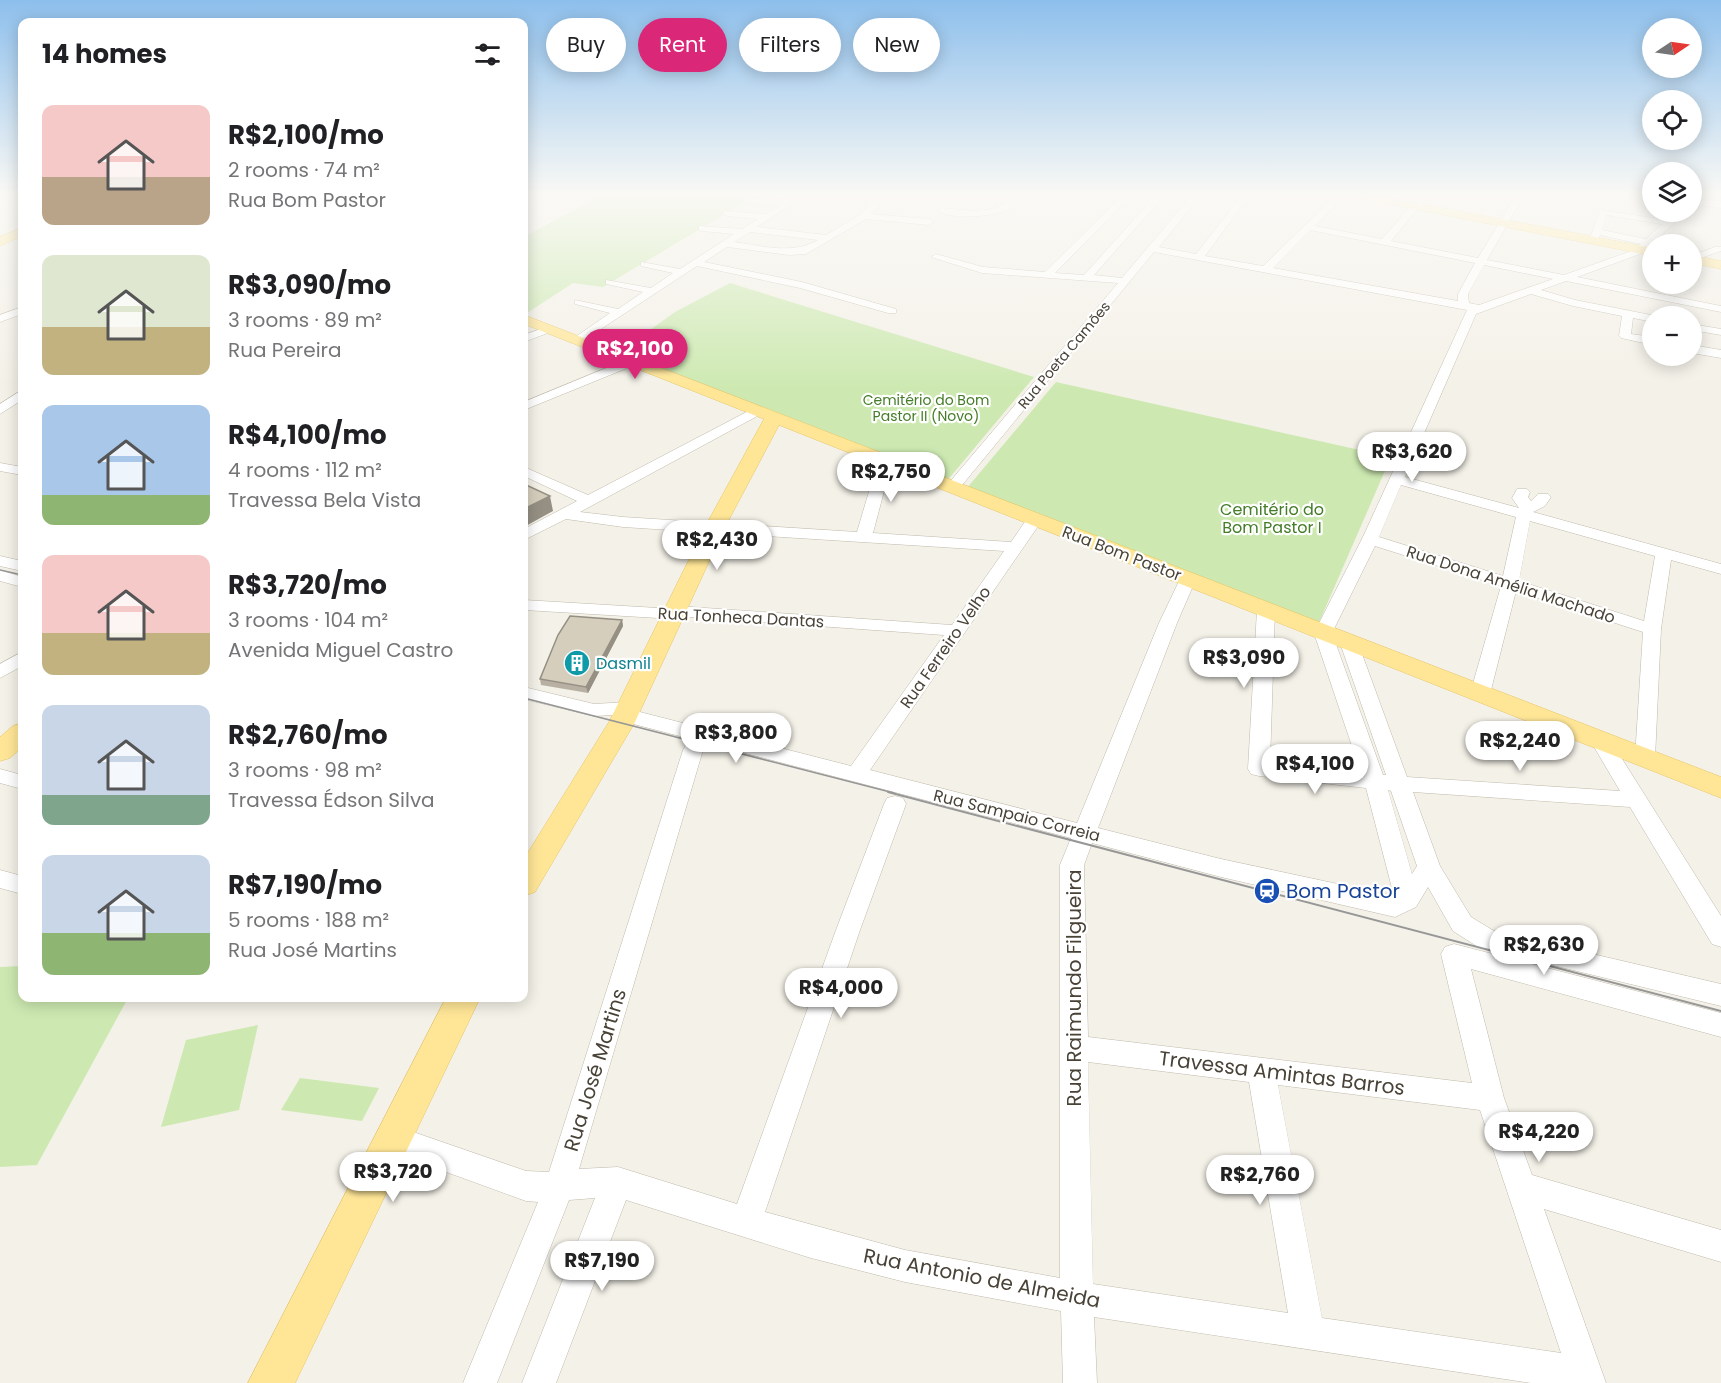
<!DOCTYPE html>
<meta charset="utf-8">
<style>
:root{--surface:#fff;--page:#f6f6f6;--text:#202124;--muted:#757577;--accent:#db2777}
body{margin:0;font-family:Poppins,sans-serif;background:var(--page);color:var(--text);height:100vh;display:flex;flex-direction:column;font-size:22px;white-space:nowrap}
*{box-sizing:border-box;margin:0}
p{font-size:20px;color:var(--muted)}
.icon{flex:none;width:33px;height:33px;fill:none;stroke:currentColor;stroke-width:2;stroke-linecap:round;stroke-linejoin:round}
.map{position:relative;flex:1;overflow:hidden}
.sheet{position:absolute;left:18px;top:18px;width:510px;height:984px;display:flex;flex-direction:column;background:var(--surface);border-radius:12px;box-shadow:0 3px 15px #0003}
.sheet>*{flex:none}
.banner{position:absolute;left:546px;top:18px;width:570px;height:54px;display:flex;gap:12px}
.needle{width:39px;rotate:77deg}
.fabs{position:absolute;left:1642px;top:18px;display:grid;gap:12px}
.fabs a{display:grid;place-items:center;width:60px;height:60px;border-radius:50%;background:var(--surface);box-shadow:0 3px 15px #0003;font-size:30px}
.price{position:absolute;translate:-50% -51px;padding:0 14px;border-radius:21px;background:#fff;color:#222;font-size:20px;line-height:39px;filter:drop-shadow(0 2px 3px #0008)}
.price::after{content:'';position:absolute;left:50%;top:36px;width:18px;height:14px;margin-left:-9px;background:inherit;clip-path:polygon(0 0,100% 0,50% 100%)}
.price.selected{background:var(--accent);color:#fff}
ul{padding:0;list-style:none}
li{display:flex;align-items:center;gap:18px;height:150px;padding:0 24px}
li span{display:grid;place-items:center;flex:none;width:168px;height:120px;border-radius:12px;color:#555}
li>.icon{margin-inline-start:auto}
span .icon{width:72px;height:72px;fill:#fffc;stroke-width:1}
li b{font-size:26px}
h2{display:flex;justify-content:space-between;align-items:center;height:72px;padding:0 24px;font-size:26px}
.chip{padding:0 21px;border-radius:27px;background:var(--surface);box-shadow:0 3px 15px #0003;font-size:21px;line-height:54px}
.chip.selected{background:var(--accent);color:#fff}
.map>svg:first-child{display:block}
.green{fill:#cde9b1}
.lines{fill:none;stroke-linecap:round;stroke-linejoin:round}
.minor-casing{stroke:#c0baab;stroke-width:1}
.major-casing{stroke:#e6c564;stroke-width:1}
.minor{fill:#fff;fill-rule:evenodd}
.major{fill:#ffe697;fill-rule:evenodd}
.tram-far1{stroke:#979797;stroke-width:1.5}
.tram{stroke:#979797;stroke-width:2}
.wall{fill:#b8b1a3}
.shaded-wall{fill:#969084}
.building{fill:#d6cebd;stroke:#969084;stroke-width:1.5}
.labels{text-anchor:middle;stroke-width:4.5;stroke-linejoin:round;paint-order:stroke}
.far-street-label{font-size:14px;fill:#484237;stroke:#fff}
.far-park-label{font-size:14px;fill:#447c28;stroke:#fff}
.park-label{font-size:16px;fill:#447c28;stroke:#fff}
.street-label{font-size:16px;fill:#484237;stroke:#fff}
.culture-label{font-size:16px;fill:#0d838f;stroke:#fff;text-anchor:start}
.near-transit-label{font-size:20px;fill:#164399;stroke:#fff;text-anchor:start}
.near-street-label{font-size:20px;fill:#484237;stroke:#fff}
</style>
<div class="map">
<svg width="1721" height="1383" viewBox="0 0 1721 1383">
<rect width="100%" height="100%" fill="#f4f1e8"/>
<path class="green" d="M601,195h156l-154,92 -30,-4 -46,30 -3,-2v-74z
M730,283l304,94 -88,105 -328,-129 57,-41z
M1056,382l335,75 -74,170 -350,-139z
M22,966v32h106l-91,167 -37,2v-200z
M258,1025l-19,85 -78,17 25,-87z
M300,1078l79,10 -17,33 -81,-11z"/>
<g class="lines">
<g class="minor-casing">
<path id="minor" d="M795,195h10l-48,32 69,8 35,-21 18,-19h9l-17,19 58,5 5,3 -5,3 -63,-6 -60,35 -17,1 -62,-8 -23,15 98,20 94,27v4h-8l-88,-25 -103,-22 -116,76 -4,2 -6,-4 39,-27 -35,-9v-4l43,9 25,-17 -37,-8v-4l45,8 22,-15 -32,-7v-4l39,7 54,-35 -32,-3 -3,-1v-4l43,3 16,-10 -31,-3 -4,-3 1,-2 41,3 15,-9 -33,-2 -4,-3 4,-3 40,3zM750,232l68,8c-26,15 -55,6 -84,2z
M1014,195h8c-4,6 -7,10 -13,14 -14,8 -58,11 -71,2l4,-3c24,2 55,9 72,-13z
M1123,195h9l-77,78 29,2 72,-80h9l-71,80 28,3 70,-83h9l-42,52 37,7 46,-59h8l-45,61 58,10 73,-71h9l-30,31 67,13 38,-44h9l-38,46 87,17 38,-63h8l-37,65 77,15 70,-25 7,-6 -41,-9 -3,8h-6l-2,-2 11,-31 67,10 3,-3 -13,-3 -1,-2h13l12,4 -26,25 6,3 -11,1 -10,9 -63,23 144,29v6l-155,-31 -25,9 34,10 81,16h-3v6l-20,-4 -2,16 22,3v8l-32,-7 -2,-2 3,-20 -49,-10 -42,-12 -55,20 -71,163 114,31 -7,-10 5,-9h10l3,3 -2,5 3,4 7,-7h10l3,3 -6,9 -12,6 188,52v10l-50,-14 -10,69 -6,129 -3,5 -7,2 -7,-2 -3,-5 8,-126 -127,-41 -26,103 -3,4 -7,2 -7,-2 -3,-4 31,-108 -126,-40 -43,87 51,142h3l-46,-132 2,-4h14l2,4 49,134 213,14 -30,-51 3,-5 7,-2 7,2 114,181v31l-9,-3 -82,-137 -217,-15 27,74 31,51 23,14 227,53v22l-243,-59 -25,-16 -25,-44 -12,20 -21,10 -174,-40 -129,-34 -8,22 4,172 384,46 -31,-129 4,-7 9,-3 267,69v24l-250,-68 33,129 28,77 189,55v32l-177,-53 62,174h-75l-437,-66 3,66h-34l-2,-72 -156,-29 -94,-24 -185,-58 -70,183h-34l73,-185 -26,2 -72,183h-34l75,-181 -12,-1 -143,-52 -5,-10 5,-10 10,-4 133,46 23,1 134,-422 3,-5 7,-2 7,2 3,5 -124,419 39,-2 119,37 99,-274 48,-126 3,-6 8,-2 8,2 3,6 -46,126 -95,282 140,38 155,28v-413l11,-27 -453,-118 -3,-5 -21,1 -70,-17v-12l70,17 34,-2 7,1 3,5 -2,3 215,55 93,-131 -268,-19 -18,2 -134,-8v-10l134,8 18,-2 276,19 52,-74 -381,-24 -57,-8 -42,21v-11l53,-28 -53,-25v-9l64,28 170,-89 7,4 -2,3 -183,99 43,5 234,15 21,-71 7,-4 7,4 -19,72 138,9 18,-26h12l2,3 -173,251 207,53 82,-200 21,-44 2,-4h12l2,4 -19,44 -79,205 123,31 173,37 -28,-108 -107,-12 -8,-2 -3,-5 9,-159 3,-4h12l3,4 -5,153 91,10 -47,-140 48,-94 105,-229 -313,-58 -196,238h-10l-2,-3 2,-3 170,-201 -136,-10 -51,-16 5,-3 47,13 62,5zM1606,215l56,9 -16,15 -44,-9zM1310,230l165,33 -17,31v7l-185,-33zM1484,265l69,14 -74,26 -10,-2 -1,-9zM1401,485l115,32 -13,59 -124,-39zM1530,521l125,35 -11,65 -125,-40zM1388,790l3,1 26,75 -5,8zM1088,1062l161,20 39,231 -195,-29zM1278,1085l202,25 81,243 -239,-35z
M1644,195h9v4l-8,-2z
M1692,198l29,4v6l-29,-4z
M1715,247h6v4l-29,10v-5z
M22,307v7l-22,8v-7z
M1692,324l29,5v6l-29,-5z
M549,326l4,1v4l-29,11v-7z
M1692,345l29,5v8l-29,-5z
M633,357l4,1v6l-113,46v-8z
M22,390v10l-22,14v-10z
M0,463l22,4v8l-22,-4z
M0,556l22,5v10l-22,-5z
M0,570l22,7v10l-22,-6z
M22,652v14l-22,12v-14z
M0,769l22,6v14l-22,-6z
M0,870l22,6v18l-22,-6z"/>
</g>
<g class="major-casing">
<path id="major" d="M1352,195h23l278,53v8l-295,-58z
M22,228v8l-22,10v-9z
M1692,255l29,6v8l-29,-6z
M524,315l1197,462v21l-942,-373 -54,102 -90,195 -100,170 -11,4v-37l85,-137 96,-195 59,-108 -240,-95z
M22,723v24l-12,11 -10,3v-24l13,-11z
M446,998h34l-185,385h-47z"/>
</g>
<use href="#minor" class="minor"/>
<use href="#major" class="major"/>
<path class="tram-far1" d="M0,570l22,5
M524,698l370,95"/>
<path class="tram" d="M888,792l833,219"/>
</g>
<path class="wall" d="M622,620l1,6 -35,67 -47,-8 -1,-6z"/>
<path class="shaded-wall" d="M550,496l3,15 -29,16v-18z
M622,620l1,6 -35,67 -2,-6z"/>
<path class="building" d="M524,484l26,12 -26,13z
M570,616l52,4 -36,67 -46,-8 18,-44z"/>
<linearGradient id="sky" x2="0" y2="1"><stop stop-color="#8dbfec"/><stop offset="0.5" stop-color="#faf9f5"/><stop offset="1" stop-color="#faf9f5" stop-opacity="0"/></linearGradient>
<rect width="1721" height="389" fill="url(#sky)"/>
<defs>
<g id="building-disc" transform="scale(1.35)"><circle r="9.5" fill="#0f9aa8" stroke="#fff"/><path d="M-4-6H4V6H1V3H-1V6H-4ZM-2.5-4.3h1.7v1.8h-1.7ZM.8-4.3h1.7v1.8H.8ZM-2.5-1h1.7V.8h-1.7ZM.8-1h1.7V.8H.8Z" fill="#fff"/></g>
<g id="station-disc" transform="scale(1.35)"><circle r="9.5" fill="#1a4fb4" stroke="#fff"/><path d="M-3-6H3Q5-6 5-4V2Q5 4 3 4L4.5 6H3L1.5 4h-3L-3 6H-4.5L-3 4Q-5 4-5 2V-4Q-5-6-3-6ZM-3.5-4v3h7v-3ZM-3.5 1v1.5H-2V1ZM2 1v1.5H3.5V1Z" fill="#fff"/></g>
</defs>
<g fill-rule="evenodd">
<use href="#building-disc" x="577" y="663"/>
<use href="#station-disc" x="1267" y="891"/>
</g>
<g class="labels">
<g class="far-street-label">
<text transform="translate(1064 355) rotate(-50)" y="5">Rua Poeta Camões</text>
</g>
<g class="far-park-label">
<text x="926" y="405">Cemitério do Bom<tspan x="926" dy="16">Pastor II (Novo)</tspan></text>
</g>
<g class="park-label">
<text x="1272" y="515">Cemitério do<tspan x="1272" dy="18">Bom Pastor I</tspan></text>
</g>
<g class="street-label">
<text transform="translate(1122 553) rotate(21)" y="6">Rua Bom Pastor</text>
<text transform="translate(1511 584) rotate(18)" y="6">Rua Dona Amélia Machado</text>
<text transform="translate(741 617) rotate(3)" y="6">Rua Tonheca Dantas</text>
<text transform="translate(945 647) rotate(-55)" y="6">Rua Ferreiro Velho</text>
<text transform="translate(1017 815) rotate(14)" y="6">Rua Sampaio Correia</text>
</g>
<g class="culture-label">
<text x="596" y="669">Dasmil</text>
</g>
<g class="near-transit-label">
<text x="1286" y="898">Bom Pastor</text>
</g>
<g class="near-street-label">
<text transform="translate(1074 988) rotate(-90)" y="7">Rua Raimundo Filgueira</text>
<text transform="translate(595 1070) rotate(-73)" y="7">Rua José Martins</text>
<text transform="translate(1282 1073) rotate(7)" y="7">Travessa Amintas Barros</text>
<text transform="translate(982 1278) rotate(11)" y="7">Rua Antonio de Almeida</text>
</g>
</g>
</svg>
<div class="fabs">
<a><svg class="needle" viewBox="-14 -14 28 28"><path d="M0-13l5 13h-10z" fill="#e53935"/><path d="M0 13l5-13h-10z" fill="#757577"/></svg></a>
<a><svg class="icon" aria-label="locate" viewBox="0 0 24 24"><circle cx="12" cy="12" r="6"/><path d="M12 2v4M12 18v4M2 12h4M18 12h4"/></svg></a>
<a><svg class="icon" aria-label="layers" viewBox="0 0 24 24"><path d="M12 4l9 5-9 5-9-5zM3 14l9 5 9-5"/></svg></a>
<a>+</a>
<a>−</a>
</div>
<b class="price selected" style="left:635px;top:380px">R$2,100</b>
<b class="price" style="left:1412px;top:483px">R$3,620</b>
<b class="price" style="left:891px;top:503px">R$2,750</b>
<b class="price" style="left:717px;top:571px">R$2,430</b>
<b class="price" style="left:1244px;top:689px">R$3,090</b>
<b class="price" style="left:736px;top:764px">R$3,800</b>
<b class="price" style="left:1520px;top:772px">R$2,240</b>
<b class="price" style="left:1315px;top:795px">R$4,100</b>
<b class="price" style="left:1544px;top:976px">R$2,630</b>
<b class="price" style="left:841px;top:1019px">R$4,000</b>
<b class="price" style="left:1539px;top:1163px">R$4,220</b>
<b class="price" style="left:393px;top:1203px">R$3,720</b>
<b class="price" style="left:1260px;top:1206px">R$2,760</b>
<b class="price" style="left:602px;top:1292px">R$7,190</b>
<div class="banner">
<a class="chip">Buy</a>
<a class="chip selected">Rent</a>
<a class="chip">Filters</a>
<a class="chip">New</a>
</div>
<section class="sheet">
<h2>14 homes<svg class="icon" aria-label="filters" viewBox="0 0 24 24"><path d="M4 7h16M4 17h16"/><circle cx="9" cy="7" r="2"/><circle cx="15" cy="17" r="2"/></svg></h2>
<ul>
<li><span style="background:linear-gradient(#f6c9c9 60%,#b9a48a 0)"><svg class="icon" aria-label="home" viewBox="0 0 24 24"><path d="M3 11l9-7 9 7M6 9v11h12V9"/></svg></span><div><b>R$2,100/mo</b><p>2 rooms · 74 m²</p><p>Rua Bom Pastor</p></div></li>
<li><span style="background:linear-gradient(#dfe7d0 60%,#c2b280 0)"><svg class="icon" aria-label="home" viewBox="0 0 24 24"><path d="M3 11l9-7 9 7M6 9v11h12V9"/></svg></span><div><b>R$3,090/mo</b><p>3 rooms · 89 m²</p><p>Rua Pereira</p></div></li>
<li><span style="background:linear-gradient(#a9c7e8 75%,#8fb573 0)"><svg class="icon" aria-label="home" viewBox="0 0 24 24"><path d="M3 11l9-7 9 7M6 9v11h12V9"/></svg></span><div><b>R$4,100/mo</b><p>4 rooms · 112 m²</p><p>Travessa Bela Vista</p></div></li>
<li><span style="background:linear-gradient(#f6c9c9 65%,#c2b280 0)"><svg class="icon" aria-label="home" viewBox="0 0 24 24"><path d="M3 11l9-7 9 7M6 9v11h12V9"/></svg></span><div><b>R$3,720/mo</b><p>3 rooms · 104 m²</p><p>Avenida Miguel Castro</p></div></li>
<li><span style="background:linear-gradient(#c9d6e8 75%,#7fa58c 0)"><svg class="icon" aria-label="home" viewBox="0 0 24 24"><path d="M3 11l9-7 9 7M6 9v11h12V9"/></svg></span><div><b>R$2,760/mo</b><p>3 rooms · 98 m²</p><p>Travessa Édson Silva</p></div></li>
<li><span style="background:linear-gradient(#c9d6e8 65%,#8fb573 0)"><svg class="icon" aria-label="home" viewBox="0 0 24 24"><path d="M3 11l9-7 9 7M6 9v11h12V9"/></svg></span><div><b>R$7,190/mo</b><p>5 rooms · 188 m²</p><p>Rua José Martins</p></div></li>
</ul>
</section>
</div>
